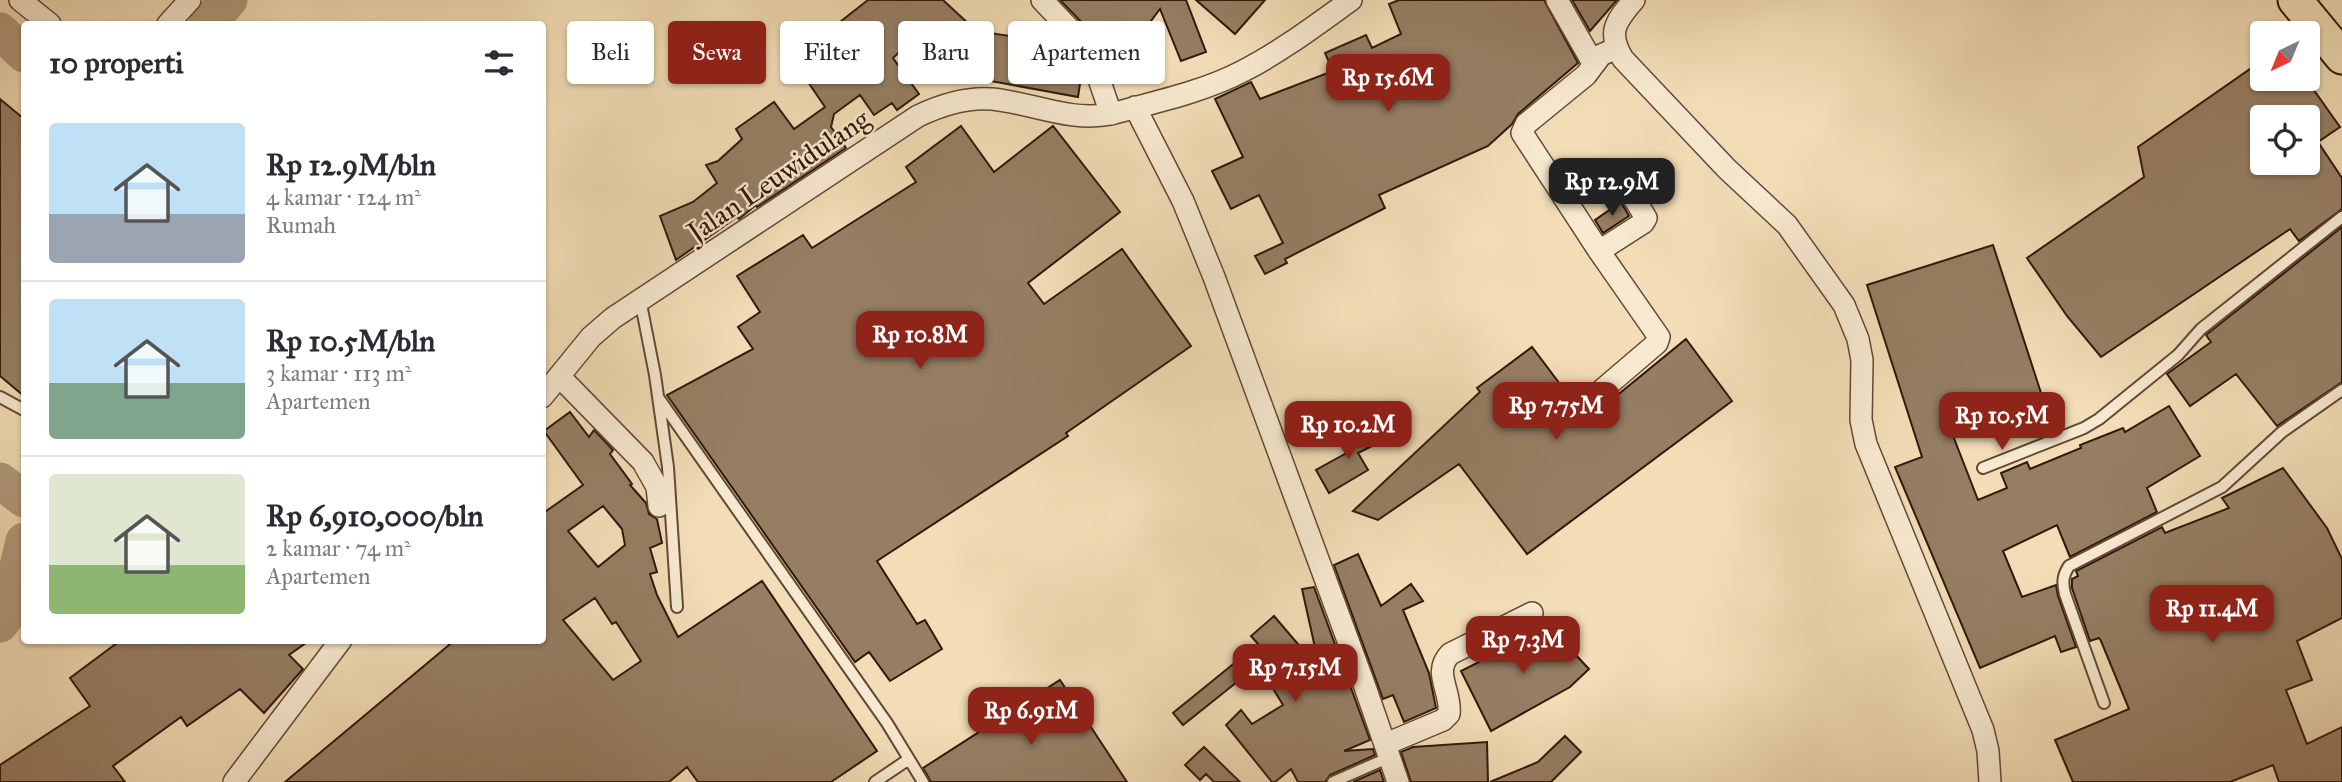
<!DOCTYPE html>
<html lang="id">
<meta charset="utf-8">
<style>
:root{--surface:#fff;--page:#f7f7f7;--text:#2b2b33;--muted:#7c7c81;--line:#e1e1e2;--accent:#8f2418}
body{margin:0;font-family:"IM FELL Great Primer",serif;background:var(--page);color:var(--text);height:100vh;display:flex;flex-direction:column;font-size:26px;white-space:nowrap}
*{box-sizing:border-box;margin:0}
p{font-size:23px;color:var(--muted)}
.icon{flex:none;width:38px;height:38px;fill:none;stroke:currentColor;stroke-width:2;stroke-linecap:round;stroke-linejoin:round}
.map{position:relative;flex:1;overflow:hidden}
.details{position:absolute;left:21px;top:21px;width:525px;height:623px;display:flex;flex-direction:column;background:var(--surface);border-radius:7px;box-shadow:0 2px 5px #0004}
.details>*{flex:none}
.top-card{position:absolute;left:567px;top:21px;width:665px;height:63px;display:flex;gap:14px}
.needle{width:46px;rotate:223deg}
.fabs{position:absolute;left:2250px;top:21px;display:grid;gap:14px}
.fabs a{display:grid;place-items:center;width:70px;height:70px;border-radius:7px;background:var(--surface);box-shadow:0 2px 5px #0004;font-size:35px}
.price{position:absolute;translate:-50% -60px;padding:0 16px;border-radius:14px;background:var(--accent);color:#fff;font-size:23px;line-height:46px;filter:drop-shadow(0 2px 4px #0008)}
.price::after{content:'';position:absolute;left:50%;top:42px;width:21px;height:16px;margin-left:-10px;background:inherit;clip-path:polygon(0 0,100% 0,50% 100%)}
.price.selected{background:#222;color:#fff}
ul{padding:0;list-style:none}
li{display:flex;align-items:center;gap:21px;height:175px;padding:0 28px}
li+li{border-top:2px solid var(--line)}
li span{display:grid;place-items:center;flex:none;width:196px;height:140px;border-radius:7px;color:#555}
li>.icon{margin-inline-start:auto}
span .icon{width:84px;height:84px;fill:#fffc;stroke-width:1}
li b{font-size:30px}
h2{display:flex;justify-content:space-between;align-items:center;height:84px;padding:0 28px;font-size:30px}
.tag{padding:0 24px;border-radius:7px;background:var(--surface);box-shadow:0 2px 5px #0004;font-size:24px;line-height:63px}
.tag.selected{background:var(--accent);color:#fff}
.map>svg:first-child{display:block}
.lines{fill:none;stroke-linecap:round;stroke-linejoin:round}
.river{stroke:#b19a7c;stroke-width:37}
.building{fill:#967e63;stroke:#32180a;stroke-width:2;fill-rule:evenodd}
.service-casing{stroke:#624935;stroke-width:14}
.minor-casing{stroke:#624935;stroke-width:24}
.primary-casing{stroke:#32180a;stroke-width:37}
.service{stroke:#f7e9d0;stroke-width:10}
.minor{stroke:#f7e9d0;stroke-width:21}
.primary{stroke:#f2ddb6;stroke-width:33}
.labels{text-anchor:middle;stroke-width:5;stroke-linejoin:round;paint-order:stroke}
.street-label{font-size:28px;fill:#32180a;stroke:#f7e9d0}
</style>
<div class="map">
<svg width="2342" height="782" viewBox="0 0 2342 782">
<rect width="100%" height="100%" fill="#f2ddb6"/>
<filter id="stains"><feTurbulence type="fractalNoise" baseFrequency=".00286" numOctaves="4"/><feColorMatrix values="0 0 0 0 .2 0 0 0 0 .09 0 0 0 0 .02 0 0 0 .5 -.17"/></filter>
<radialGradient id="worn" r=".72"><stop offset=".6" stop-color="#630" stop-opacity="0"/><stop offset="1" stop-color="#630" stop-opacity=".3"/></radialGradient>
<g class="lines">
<path class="river" d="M207,24l22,-24
M0,31l24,23
M0,481l24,18
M0,624l6,-8 18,-75"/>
</g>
<path class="building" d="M868,0h75l29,27 -2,3 67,10 -6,-5 30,4 11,11 10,21 -4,26 -109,-20 -49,-45 -27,26 26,36 -22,16 -5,-7 -18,12 -14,-20 -26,19 -3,13 15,21 -89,59 -1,-2 -17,14 -2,-2 -61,43 -16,-44 33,-14 24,-19 -11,-18 12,-4 24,-22 -6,-10 38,-27 20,27 31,-22 -19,-28 26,-19 -15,-20z
M1060,0h126l20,52 -25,9 -21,-52 -33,44 3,3 -14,11 -24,-34z
M1196,0h69l-30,34z
M1399,0h145l34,63 -60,51 -6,10 -24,22 -109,49 6,13 -100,51 2,4 -22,11 -10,-18 28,-13 -24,-48 -28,14 -19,-38 31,-14 -28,-58 36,-17 9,17 73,-28 -8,-18 41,-18 6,13 29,-14 -12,-30z
M1572,0h45l-27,31z
M2263,60v19h43l34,48 -22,15 24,36v31l-43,32 -9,-12 -189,128 -34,-41 -40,-58 117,-81 -6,-30zM2263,117h45v46h-45z
M0,99l24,20v277l-24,-20z
M961,126l33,46 59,-46 67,86 -92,71 16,21 78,-55 69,97 -125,87 2,3 -191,125 40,63 8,-4 17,29 -52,32 -21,-29 -14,10 -188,-267 86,-46 -15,-22 22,-15 -23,-36 66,-41 9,13 104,-66 -10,-15z
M1621,202l8,14 -26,17 -8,-13z
M2342,227v155l-65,44 -41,-52 -46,32 -23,-32 44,-32 -5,-7z
M1993,245l50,154 -93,29 28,72 29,-12 -6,-15 26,-11 3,7 51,-21 -1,-3 43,-17 2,4 44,-26 31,50 -53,32 10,24 -87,45 -13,-32 -54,26 19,46 34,-12 2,11 18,51 -15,5 -6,-16 -75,32 -85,-201 27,-10 -55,-172z
M1686,339l46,62 -205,153 -68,-90 -81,56 -25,-9 127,-119 -3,-4 55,-41 52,69 9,-7 11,-3z
M570,412l19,25 5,-7 19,20 -3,4 22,30 -2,1 16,18 3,11 8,5 5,24 -12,5 7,24 -7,2 7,21 21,42 84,-56 115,170 -46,31h-133l-11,-15 -18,15h-384l170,-142h87v-126l41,-29 -39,-54zM603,506l19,23 3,16 -27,22 -30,-36zM595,598l17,26 4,-2 25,39 -28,19 -50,-60z
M1371,423l7,20 -20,10 10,17 -39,23 -13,-23 36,-20 -7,-11z
M2283,468l44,60 15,31v59l-45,23 15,39 -26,10 21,54 35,-17v55h-63l-6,-17 -43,17h-157l-18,-42 74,-31 -28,-68 -2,-3 -9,3 -18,-53v-9l6,-3 -2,-5 86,-44 3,6 64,-25 -7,-10z
M1358,554l23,52 30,-22 12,17 -20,9 26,63 7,35 -32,14 -11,-27 -10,4 -49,-134z
M1314,587l56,153 -26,11 29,-2 2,6 -45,20 -5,7h-27l-7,-13 -16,13h-3l-46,-57 15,-15 11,14 31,-19 -14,-23 2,-1 -14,-15 -74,59 -10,-12 85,-69 -7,-8 23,-20 46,54 -18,-81z
M1543,620l46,49 -19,18 -79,44 -30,-60 68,-34 -3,-4z
M121,640h189l-21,15 14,14 -39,44 -24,-24 -53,37 -6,-9 -68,49 12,16h-125v-17l90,-59 -20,-28z
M1060,680l67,102h-196l-8,-14z
M1565,736l16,16 -30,30h-61l48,-20z
M1487,742l1,40h-77l-10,-30 12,-5z
M1204,747l36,35h-26l-8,-8 -6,6 -15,-15z
M1380,770l4,12h-31z"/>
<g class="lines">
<g class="service-casing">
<path id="service" d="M640,299l15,76 13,92 9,140
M0,397l24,13
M658,397l229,326 36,59
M1983,468l101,-40 15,-9 79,-64 23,-26 141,-112
M2104,703l-39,-109c-3,-12 -2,-19 4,-28l153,-79 60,-55 60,-42
M875,782l34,-23
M1333,782l57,-25"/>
</g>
<g class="minor-casing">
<path id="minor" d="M20,0l30,24
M1042,0l40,42 9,14 20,58
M1557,0l36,63
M1634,0c-19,22 -27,33 -11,59l104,110 60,56 57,80 14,34 4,21 -1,60 5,24 117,286 5,21 2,31
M168,24l22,-24
M1135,107l48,94 31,76 150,407 34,98
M1599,251l44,-28 3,-5 -26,-43
M559,376l84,86 14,25 2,19
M1595,396l62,-53 2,-6 -60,-86 -77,-118 4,-9 60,-49 15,-20 16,-7
M542,397l49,-60 22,-19 305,-202c23,-11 49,-19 74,-17 41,4 77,23 119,15 44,-12 92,-22 132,-43 39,-20 73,-46 108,-71
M1386,744l57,-24 6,-6c3,-23 -17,-41 1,-60l82,-41
M234,782l107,-142"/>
</g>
<g class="primary-casing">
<path id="primary" d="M2295,0l47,57"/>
</g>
<use href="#service" class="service"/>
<use href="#minor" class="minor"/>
<use href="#primary" class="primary"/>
</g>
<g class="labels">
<g class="street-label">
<text transform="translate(778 175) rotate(-34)" y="10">Jalan Leuwidulang</text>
</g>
</g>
<rect width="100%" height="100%" filter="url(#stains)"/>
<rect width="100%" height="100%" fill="url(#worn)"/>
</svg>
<div class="fabs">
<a><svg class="needle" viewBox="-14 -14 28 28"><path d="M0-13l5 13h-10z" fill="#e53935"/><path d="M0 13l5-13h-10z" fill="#7c7c81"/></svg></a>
<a><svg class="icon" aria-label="locate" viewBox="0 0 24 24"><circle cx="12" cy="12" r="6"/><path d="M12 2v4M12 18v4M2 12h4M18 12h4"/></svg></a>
</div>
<b class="price" style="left:1388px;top:114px">Rp 15.6M</b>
<b class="price selected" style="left:1612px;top:218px">Rp 12.9M</b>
<b class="price" style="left:920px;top:371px">Rp 10.8M</b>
<b class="price" style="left:1556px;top:442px">Rp 7.75M</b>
<b class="price" style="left:2002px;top:452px">Rp 10.5M</b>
<b class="price" style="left:1348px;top:461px">Rp 10.2M</b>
<b class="price" style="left:2212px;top:645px">Rp 11.4M</b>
<b class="price" style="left:1523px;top:676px">Rp 7.3M</b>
<b class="price" style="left:1295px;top:704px">Rp 7.15M</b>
<b class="price" style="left:1031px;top:747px">Rp 6.91M</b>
<div class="top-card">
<a class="tag">Beli</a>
<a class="tag selected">Sewa</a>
<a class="tag">Filter</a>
<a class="tag">Baru</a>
<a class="tag">Apartemen</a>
</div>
<section class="details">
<h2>10 properti<svg class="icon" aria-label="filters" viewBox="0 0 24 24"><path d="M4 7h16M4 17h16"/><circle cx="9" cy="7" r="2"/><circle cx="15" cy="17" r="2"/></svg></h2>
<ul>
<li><span style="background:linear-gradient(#bfe0f5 65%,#9aa5b1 0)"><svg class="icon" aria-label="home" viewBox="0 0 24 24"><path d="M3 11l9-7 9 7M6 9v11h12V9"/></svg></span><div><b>Rp 12.9M/bln</b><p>4 kamar · 124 m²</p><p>Rumah</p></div></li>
<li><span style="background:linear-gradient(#bfe0f5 60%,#7fa58c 0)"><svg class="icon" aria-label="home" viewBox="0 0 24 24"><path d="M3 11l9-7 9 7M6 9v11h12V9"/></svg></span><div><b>Rp 10.5M/bln</b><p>3 kamar · 113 m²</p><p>Apartemen</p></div></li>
<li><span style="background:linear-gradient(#dfe7d0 65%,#8fb573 0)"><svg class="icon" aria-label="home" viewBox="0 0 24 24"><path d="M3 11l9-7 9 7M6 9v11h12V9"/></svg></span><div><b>Rp 6,910,000/bln</b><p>2 kamar · 74 m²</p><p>Apartemen</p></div></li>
</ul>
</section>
</div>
